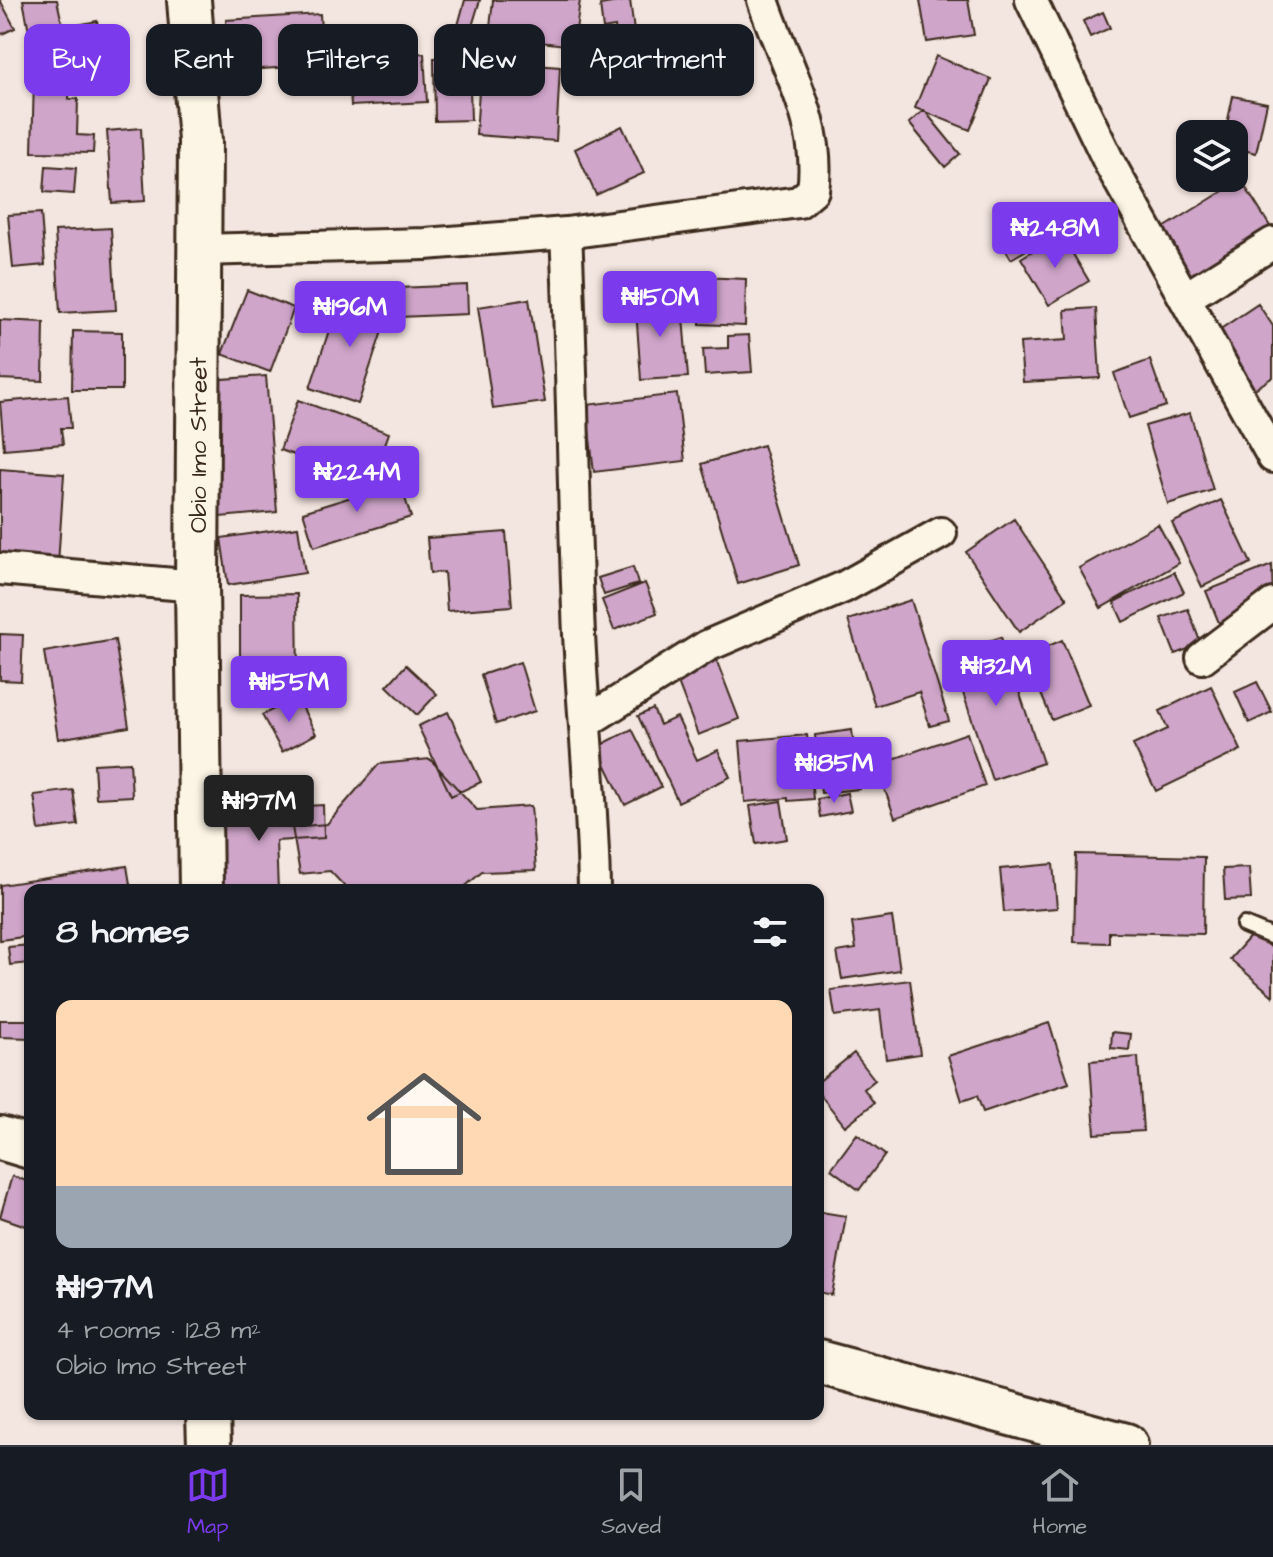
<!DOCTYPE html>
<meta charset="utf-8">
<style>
:root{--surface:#171b24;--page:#242831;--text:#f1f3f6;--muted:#9ea1a6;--line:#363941;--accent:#7c3aed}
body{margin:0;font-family:"Architects Daughter",sans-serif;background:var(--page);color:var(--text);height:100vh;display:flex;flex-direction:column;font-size:30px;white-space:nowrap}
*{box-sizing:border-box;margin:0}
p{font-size:26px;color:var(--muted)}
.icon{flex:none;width:44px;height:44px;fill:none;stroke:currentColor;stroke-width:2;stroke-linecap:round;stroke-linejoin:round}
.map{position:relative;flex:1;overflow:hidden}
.details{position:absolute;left:24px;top:884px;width:800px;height:536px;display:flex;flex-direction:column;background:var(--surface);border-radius:16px;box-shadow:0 2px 6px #0004}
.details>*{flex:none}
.banner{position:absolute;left:24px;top:24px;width:800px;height:72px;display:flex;gap:16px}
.fabs{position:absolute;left:1176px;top:120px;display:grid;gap:16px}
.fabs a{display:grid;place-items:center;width:72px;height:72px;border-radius:16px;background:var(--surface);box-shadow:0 2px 6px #0004;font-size:40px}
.price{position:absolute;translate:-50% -68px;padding:0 18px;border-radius:8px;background:var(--accent);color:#fff;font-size:26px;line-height:52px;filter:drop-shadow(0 2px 4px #0008)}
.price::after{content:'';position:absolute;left:50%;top:48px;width:24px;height:18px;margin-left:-12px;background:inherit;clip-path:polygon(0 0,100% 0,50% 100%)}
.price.active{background:#222;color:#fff}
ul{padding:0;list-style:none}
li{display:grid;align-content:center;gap:16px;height:424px;padding:0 32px}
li+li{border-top:2px solid var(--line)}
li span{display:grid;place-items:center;height:248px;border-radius:16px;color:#555}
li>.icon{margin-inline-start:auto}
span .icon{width:144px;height:144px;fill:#fffc;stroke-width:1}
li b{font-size:34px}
h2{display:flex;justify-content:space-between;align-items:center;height:96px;padding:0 32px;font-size:34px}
.chip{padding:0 28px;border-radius:16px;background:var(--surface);box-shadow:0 2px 6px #0004;font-size:28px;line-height:72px}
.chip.active{background:var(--accent);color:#fff}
.tabs{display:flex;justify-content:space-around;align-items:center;height:112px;border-top:2px solid var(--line);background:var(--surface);font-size:22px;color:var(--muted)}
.tabs a{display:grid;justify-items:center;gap:4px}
.tabs .active{color:var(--accent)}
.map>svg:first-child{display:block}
.building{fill:#cfa5c9;stroke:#3b2a1e;stroke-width:2}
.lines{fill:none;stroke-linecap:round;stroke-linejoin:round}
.lane-casing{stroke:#3b2a1e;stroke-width:20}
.street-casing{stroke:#3b2a1e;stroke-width:36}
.secondary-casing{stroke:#3b2a1e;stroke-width:48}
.lane{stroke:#fcf5e5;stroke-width:14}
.street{stroke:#fcf5e5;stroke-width:30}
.secondary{stroke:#fcf5e5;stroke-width:42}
.labels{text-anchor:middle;stroke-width:6;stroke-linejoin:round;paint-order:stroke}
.street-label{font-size:24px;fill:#3b2a1e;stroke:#fcf5e5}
</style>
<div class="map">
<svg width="1273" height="1445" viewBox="0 0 1273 1445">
<rect width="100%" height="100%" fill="#f3e5df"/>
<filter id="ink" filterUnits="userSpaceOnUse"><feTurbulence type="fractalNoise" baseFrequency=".0125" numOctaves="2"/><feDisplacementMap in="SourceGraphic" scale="16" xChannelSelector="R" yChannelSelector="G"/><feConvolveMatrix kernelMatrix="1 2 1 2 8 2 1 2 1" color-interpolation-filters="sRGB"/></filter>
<g filter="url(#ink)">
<path class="building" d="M0,0l15,28 -15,7z
M23,0h34l6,28 34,-7 8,39 -68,13z
M465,0h15l-10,33 -13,-4z
M493,0h87l-6,46 -85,-10z
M630,0l6,47 -18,3 -3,-23 -12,2 -3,-24z
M920,0h48l6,35 -47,7z
M1103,12l7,16 -20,9 -7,-16z
M320,14l3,51 -94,6 -3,-51z
M424,53l3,49 -76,4 -3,-49z
M936,56l55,23 -21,51 -55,-22z
M469,57l2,63 -36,1 -1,-63z
M481,61l79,6 -4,74 -80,-6z
M34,79h36l-1,20h9l-1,36 17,1 -1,17 -61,-1z
M1233,96l34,7 -11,50 -22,-5v-14h-9z
M924,110l36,44 -15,13 -36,-44z
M622,126l22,47 -48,22 -21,-46z
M141,128l4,73 -33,2 -5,-72z
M46,166l30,2 -2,26 -30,-2z
M1241,180l32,51 -72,59 -39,-61z
M1037,205l17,29 -43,25 -17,-29z
M41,213l4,52 -32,3 -5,-53z
M111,228l5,82 -56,3 -5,-82z
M1061,234l28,47 -40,24 -28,-47z
M701,277l45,2 -1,47 -45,-2z
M467,285l1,29 -69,3 -1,-29z
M247,290l47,18 -24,64 -48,-18z
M666,293l2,25 15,-1 5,60 -47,3 -6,-85z
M341,294l48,16 -31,94 -48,-16z
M529,299l16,103 -52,7 -15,-102z
M1258,304l15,22v51l-29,19 -37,-58z
M1096,308l4,70 -77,4 -3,-39 47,-3 -2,-30z
M0,320l44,2 -1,59 -43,-2z
M73,331l49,1v58h-50z
M749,335l3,37 -47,3 -2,-26 25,-1v-12z
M1150,360l16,46 -37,12 -15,-45z
M266,376l11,136 -57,5 -12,-137z
M677,394l8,67 -91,11 -8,-67z
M68,396l3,32h-10l2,16 -59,5 -4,-47z
M298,400l91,33 -18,50 -91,-33z
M1190,413l23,77 -45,14 -23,-78z
M763,445l36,120 -61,19 -36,-120z
M0,469l64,5 -7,105 -57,-5z
M400,482l11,35 -97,30 -11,-35z
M1221,500l30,63 -49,24 -30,-64z
M1014,519l53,80 -48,33 -53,-80z
M1158,524l21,39 -78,45 -22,-40z
M298,527l7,46 -77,12 -7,-47z
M506,532l6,74 -65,5 -3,-39 -14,1 -3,-35z
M1272,565l1,37 -54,21 -13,-32z
M633,567l5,17 -34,11 -6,-17z
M1174,572l10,20 -61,30 -9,-20z
M645,583l12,30 -43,17 -12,-30z
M297,594l1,83h-58v-82z
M911,600l38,121 -19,5 -11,-34 -44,14 -27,-86z
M1188,609l13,35 -26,10 -14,-36z
M0,634l23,1 -2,46 -21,-1z
M1001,637l42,126 -51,17 -42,-126z
M115,640l14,87 -71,12 -14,-87z
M1062,640l27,65 -37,15 -27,-64z
M714,654l25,65 -41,16 -25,-65z
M520,662l15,49 -39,13 -15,-49z
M406,665l31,29 -20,21 -30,-29z
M1257,682l15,30 -23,11 -14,-31z
M1211,686l30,64 -85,41 -23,-46 35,-16 -8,-18z
M297,697l19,37 -34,18 -20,-37z
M653,709l7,16 17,-8 20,43 21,-10 12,27 -52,25 -40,-86z
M448,712l33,70 -30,14 -33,-70z
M632,729l29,58 -36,18 -28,-58z
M852,730l7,59 -38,4 -6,-58z
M967,733l18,53 -90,32 -19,-53z
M807,735l6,64 -25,2v-3l-43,4 -5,-61z
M430,759l47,51 54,-4 5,64 -54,2 -21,18h-113l-18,-19 -30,3 -8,-47 35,-3 52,-60z
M130,762l2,34 -36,2 -2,-34z
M73,790l5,35 -39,5 -5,-35z
M847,793l4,18 -31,6 -3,-18z
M781,801l6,38 -31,5 -6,-38z
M323,805l1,33 -48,3 2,49h-61l-4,-79z
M1076,854l128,3 -1,77 -94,-2v11l-35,-1z
M1053,864l4,44 -53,4 -4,-43z
M127,866l4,24h-101v46l-30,4v-55z
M1249,868l2,31 -26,1 -2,-31z
M892,917l8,53 -58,9 -5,-27 19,-3 -4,-26z
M1254,932l19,17v47l-43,-37z
M30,945v18l-20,2 -2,-18z
M910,980l10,74 -34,5 -6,-49 -45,6 -4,-26z
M0,1020h30v18l-30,-1z
M1049,1023l20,60 -86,29 -6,-16 -15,5 -14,-45z
M1112,1032l19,2 -2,16 -18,-2z
M854,1053l21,27 -11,9 10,14 -29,23 -27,-34v-10z
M1138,1057l5,74 -48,3 -5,-73z
M857,1134l28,21 -26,35 -28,-21z
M12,1176l18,6 -1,45 -29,-10z
M821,1212l25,4 -14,79 -14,-3v-65z"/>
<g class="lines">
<g class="lane-casing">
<path id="lane" d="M1244,925l29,12"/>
</g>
<g class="street-casing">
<path id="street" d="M1031,0l79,164 163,293
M566,233c6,126 7,252 12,377 3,94 15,186 16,280
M199,250l226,-6 141,-11 233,-31 14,-12c10,-67 -30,-128 -50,-190
M1185,298l88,-55
M0,569l197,17
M1202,658l71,-54
M586,722l121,-76 137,-59 97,-54"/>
</g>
<g class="secondary-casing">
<path id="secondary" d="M189,0l11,141 -3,445 4,304
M0,1138l30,9
M818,1362l308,83
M208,1414l1,31"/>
</g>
<use href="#lane" class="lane"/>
<use href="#street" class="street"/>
<use href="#secondary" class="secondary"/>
</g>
</g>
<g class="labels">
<g class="street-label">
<text transform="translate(198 445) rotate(-90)" y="8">Obio Imo Street</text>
</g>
</g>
</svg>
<div class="fabs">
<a><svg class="icon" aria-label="layers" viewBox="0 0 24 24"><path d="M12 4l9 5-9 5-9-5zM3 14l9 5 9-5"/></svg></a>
</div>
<b class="price" style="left:1055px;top:270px">₦248M</b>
<b class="price" style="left:660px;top:339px">₦150M</b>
<b class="price" style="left:350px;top:349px">₦196M</b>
<b class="price" style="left:357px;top:514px">₦224M</b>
<b class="price" style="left:996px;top:708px">₦132M</b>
<b class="price" style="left:289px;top:724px">₦155M</b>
<b class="price" style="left:834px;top:805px">₦185M</b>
<b class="price active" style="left:259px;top:843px">₦197M</b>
<div class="banner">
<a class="chip active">Buy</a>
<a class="chip">Rent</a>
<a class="chip">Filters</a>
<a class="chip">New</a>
<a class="chip">Apartment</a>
</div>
<section class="details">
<h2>8 homes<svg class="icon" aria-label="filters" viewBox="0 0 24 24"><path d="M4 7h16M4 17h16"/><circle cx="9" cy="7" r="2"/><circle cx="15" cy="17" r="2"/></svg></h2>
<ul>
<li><span style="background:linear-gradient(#ffd9b3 75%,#9aa5b1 0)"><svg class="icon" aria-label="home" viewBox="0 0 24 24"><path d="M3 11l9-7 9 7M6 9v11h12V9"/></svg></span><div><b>₦197M</b><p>4 rooms · 128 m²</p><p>Obio Imo Street</p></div></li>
</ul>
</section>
</div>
<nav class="tabs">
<a class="active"><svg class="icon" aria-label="map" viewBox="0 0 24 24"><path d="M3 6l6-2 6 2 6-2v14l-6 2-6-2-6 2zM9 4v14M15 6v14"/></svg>Map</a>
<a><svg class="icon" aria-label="saved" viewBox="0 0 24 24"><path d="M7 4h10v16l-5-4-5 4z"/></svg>Saved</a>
<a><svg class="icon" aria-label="home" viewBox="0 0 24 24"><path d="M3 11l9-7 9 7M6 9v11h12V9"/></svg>Home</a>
</nav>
